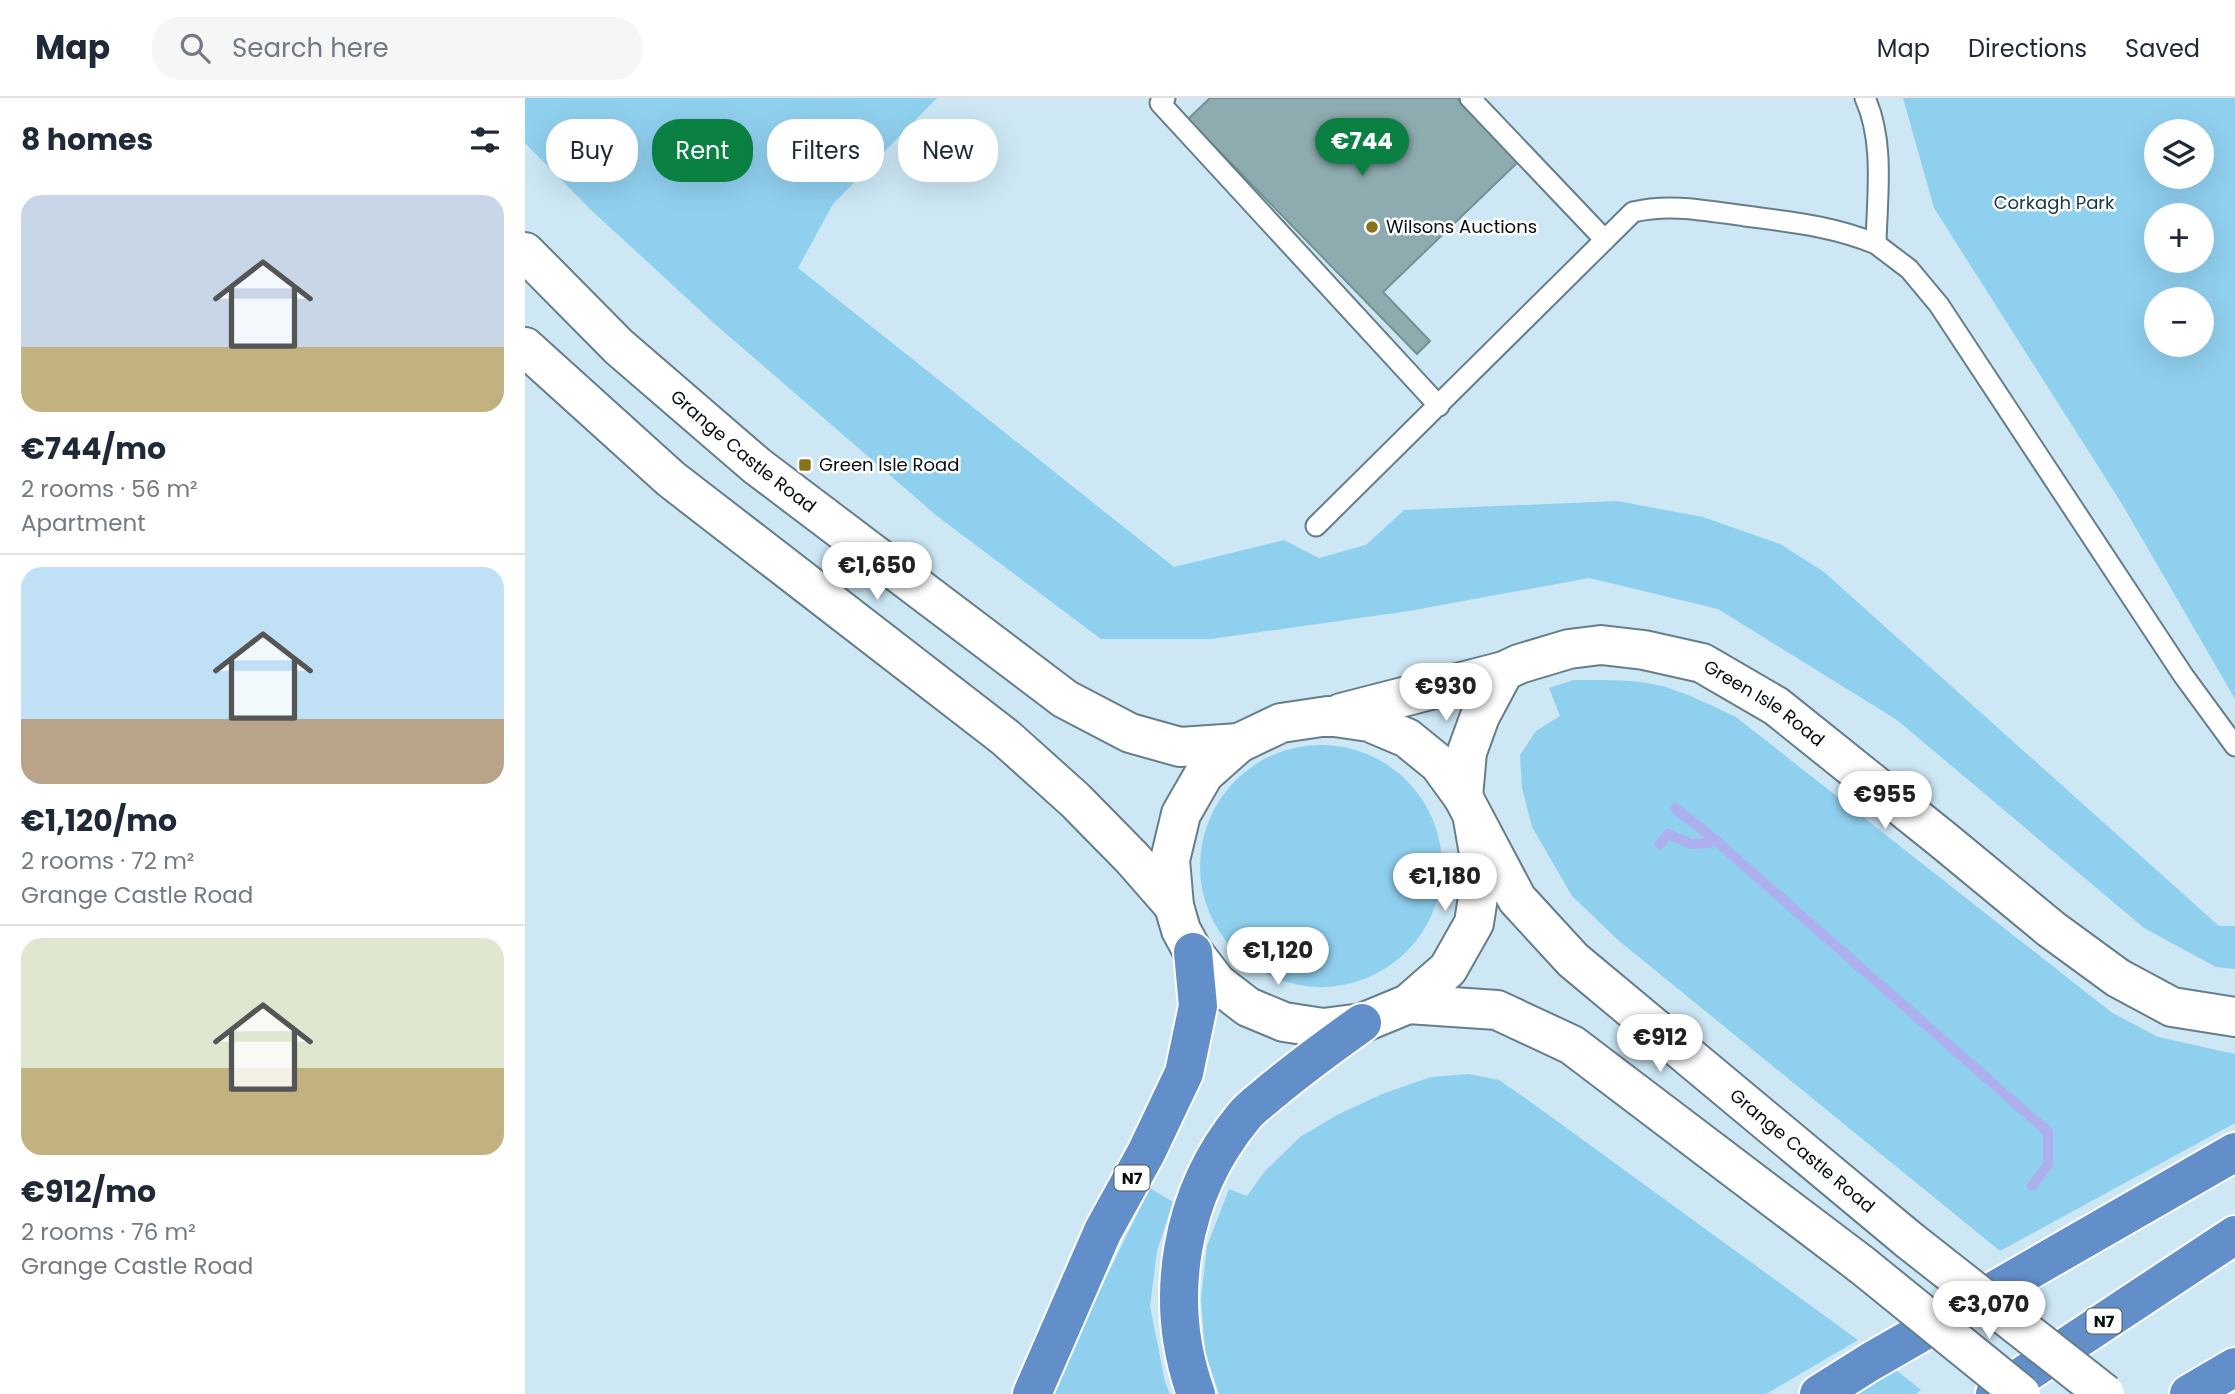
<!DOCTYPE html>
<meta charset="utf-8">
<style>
:root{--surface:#fff;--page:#f6f6f7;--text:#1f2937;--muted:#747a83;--line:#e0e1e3;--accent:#0b8043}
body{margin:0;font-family:Poppins,sans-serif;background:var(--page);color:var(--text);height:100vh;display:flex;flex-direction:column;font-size:26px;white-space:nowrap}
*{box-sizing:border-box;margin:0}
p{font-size:23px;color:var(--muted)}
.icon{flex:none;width:38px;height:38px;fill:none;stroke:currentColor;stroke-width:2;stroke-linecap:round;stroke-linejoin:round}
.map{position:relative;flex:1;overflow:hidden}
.panel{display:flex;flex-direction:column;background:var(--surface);width:525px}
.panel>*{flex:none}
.guide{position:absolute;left:21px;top:21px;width:665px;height:63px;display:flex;gap:14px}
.buttons{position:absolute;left:1619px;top:21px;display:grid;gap:14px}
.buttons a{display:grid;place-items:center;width:70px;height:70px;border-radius:50%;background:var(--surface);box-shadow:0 7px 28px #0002;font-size:35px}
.price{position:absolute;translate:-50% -60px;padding:0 16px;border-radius:24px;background:#fff;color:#222;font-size:23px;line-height:46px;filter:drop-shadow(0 2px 4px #0008)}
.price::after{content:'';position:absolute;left:50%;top:42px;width:21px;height:16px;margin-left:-10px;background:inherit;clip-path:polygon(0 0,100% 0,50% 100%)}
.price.selected{background:var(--accent);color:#fff}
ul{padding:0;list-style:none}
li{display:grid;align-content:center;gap:14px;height:371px;padding:0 21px}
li+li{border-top:2px solid var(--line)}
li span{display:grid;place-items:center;height:217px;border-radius:21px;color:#555}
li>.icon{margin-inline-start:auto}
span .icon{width:126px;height:126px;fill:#fffc;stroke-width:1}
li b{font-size:30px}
h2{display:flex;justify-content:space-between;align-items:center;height:84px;padding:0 21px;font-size:30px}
.pill{padding:0 24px;border-radius:28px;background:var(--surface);box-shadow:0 7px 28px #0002;font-size:24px;line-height:63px}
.pill.selected{background:var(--accent);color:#fff}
header{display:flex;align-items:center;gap:42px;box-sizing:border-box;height:98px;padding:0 35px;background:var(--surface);border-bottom:2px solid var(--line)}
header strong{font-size:33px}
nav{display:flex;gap:38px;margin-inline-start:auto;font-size:24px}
.search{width:490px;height:63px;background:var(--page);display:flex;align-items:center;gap:18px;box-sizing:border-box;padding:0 24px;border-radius:28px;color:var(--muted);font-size:26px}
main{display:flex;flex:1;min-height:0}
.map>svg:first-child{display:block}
.green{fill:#90d0ef;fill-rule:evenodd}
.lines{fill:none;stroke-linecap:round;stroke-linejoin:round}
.stream{stroke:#adafef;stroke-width:10}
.building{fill:#8eacb0;stroke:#739194;stroke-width:2}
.lane-casing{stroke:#667e8a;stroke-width:23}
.secondary-casing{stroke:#667e8a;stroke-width:42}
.highway-casing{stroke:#fff;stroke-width:42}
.lane{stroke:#fff;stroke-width:19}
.secondary{stroke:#fff;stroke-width:38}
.highway{stroke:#628ec9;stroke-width:38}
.secondary-bridge-casing{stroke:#667e8a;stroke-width:42;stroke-linecap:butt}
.secondary-bridge{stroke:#fff;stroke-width:38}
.poi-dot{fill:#857518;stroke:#fff;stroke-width:2.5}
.labels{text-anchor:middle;stroke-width:5;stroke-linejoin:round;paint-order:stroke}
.shield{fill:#fff;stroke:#515659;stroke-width:2}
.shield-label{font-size:16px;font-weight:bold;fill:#060e12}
.park-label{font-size:18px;fill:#133545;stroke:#fff}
.poi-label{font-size:18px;fill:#060e12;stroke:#fff;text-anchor:start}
.street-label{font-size:18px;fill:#060e12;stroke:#fff}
</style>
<header>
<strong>Map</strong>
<div class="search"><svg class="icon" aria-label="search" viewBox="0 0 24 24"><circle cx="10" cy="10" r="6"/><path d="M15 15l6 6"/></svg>Search here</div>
<nav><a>Map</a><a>Directions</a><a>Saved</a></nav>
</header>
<main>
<section class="panel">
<h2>8 homes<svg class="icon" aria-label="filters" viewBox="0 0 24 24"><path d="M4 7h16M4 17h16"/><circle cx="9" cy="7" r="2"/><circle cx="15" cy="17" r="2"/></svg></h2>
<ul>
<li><span style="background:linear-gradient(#c9d6e8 70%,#c2b280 0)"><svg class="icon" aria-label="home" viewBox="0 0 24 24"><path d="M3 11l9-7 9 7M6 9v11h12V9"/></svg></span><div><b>€744/mo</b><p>2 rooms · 56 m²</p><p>Apartment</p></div></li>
<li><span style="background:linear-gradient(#bfe0f5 70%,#b9a48a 0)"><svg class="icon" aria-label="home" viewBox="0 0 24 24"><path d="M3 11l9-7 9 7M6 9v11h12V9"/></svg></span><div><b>€1,120/mo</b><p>2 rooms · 72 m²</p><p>Grange Castle Road</p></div></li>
<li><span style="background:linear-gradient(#dfe7d0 60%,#c2b280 0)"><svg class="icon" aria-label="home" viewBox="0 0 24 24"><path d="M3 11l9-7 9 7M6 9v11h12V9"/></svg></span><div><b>€912/mo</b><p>2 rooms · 76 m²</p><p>Grange Castle Road</p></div></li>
</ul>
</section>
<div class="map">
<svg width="1710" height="1296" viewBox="0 0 1710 1296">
<rect width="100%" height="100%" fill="#cde7f5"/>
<path class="green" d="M0,0h412l-104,106 -35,64 376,299 110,-27 35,18 47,-13 38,-35 213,-9 86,16 77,27 44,28 395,354h16v43l-19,-2 -72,-39 -247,-208 -179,-111 -129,-31 -180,33 -198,28h-110l-164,-123 -221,-191 -125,-115 -66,-67z
M1378,0h332v601l-113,-195 -188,-296zM1631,33h45v46h-45zM1631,117h45v46h-45zM1631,201h45v46h-45z
M1049,582c30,0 63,-1 92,7 24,8 47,19 70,30l375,295 47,25 77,17v69l-235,128 -382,-311 -46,-44 -40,-69 -10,-39 -2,-33 16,-24 24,-15 -11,-28z
M675 768a121 121 0 1 1 242 0a121 121 0 1 1-242 0Z
M944,976l30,6 36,25 323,235 -92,54h-547l-14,-42 -4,-53 6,-53 22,-57 18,7 18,-25 35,-34 37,-22 45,-21 49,-17z
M625,1090l23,14 -16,49 -7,55 15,76 5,12h-117l37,-84z
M1370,1271l26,21 -5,4h-63z"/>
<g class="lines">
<path class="stream" d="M1150,710l38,30 335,294v33l-16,21
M1135,746l8,-10 23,10 18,-1 4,-5"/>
</g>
<path class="building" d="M685,0h247l62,63 -136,131 47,49 -13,13 -229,-235z"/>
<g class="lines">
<g class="lane-casing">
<path id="lane" d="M640,0l-5,5 279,303
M945,0l135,142
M1340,0c20,44 12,99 11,146l33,25 30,36 244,370 52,71
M791,428l317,-314c38,-9 74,-1 112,4 45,6 88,10 131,28"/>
</g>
<g class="secondary-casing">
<g id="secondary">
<path id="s1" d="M0,154l94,95 138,119 308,233 65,34 50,14 59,-4"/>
<path d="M0,249l146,132 335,259 69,62 57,58 42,48"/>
<path id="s2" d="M816,615l163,-42 15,-7 50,-15 32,-4 43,5 58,13 74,43 166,133 109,90 67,49 54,29 63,10"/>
<path d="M938,699l4,-45 13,-36 24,-45"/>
<path id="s3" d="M948,721l9,52 -8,52 -26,46 -40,35 -46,19 -39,5 -39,-6 -36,-15 -31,-24 -24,-31 -12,-22 -7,-24 -4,-46 11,-46 23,-40 35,-31 42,-20 47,-7 41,6 38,16 32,26 24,33 54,102 56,61 336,280"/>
<path d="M883,906l89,6 75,35 290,220"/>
</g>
</g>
<g class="highway-casing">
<path id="highway" d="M507,1296l71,-163 43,-78 38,-80 14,-67 -5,-54
M671,1296c-34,-94 -16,-201 48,-278 7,-9 19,-17 28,-25 29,-24 59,-46 90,-68
M1294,1296l51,-32 365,-210
M1470,1296l240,-159
M1664,1296l46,-27"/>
</g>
<use href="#lane" class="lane"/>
<use href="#secondary" class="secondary"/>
<use href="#highway" class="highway"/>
<g class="secondary-bridge-casing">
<path id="secondary-bridge" d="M1384,1142l196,154
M1337,1167l159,129"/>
</g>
<use href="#secondary-bridge" class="secondary-bridge"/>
</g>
<g class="poi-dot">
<circle cx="847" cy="129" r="7"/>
<rect x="273" y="360" width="14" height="14" rx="3.5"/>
</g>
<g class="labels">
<g class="shield">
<rect x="589.5" y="1067.5" width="35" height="25" rx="5"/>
<rect x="1561.5" y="1210.5" width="35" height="25" rx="5"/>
</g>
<g class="shield-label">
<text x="607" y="1086">N7</text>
<text x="1579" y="1229">N7</text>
</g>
<g class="park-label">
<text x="1529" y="111">Corkagh Park</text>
</g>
<g class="poi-label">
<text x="861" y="135">Wilsons Auctions</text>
<text x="294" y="373">Green Isle Road</text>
</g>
<g class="street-label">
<text dy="6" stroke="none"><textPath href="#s1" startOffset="296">Grange Castle Road</textPath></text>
<text dy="6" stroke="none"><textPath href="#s2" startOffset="446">Green Isle Road</textPath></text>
<text dy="6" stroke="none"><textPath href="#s3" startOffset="1449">Grange Castle Road</textPath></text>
</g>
</g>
</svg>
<div class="buttons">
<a><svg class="icon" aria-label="layers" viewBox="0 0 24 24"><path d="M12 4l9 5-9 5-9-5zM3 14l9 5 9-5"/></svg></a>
<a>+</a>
<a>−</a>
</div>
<b class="price selected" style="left:837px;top:80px">€744</b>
<b class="price" style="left:352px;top:504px">€1,650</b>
<b class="price" style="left:921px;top:625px">€930</b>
<b class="price" style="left:1360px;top:733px">€955</b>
<b class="price" style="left:920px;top:815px">€1,180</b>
<b class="price" style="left:753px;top:889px">€1,120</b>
<b class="price" style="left:1135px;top:976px">€912</b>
<b class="price" style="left:1464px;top:1243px">€3,070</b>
<div class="guide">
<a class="pill">Buy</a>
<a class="pill selected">Rent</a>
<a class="pill">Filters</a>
<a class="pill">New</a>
</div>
</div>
</main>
